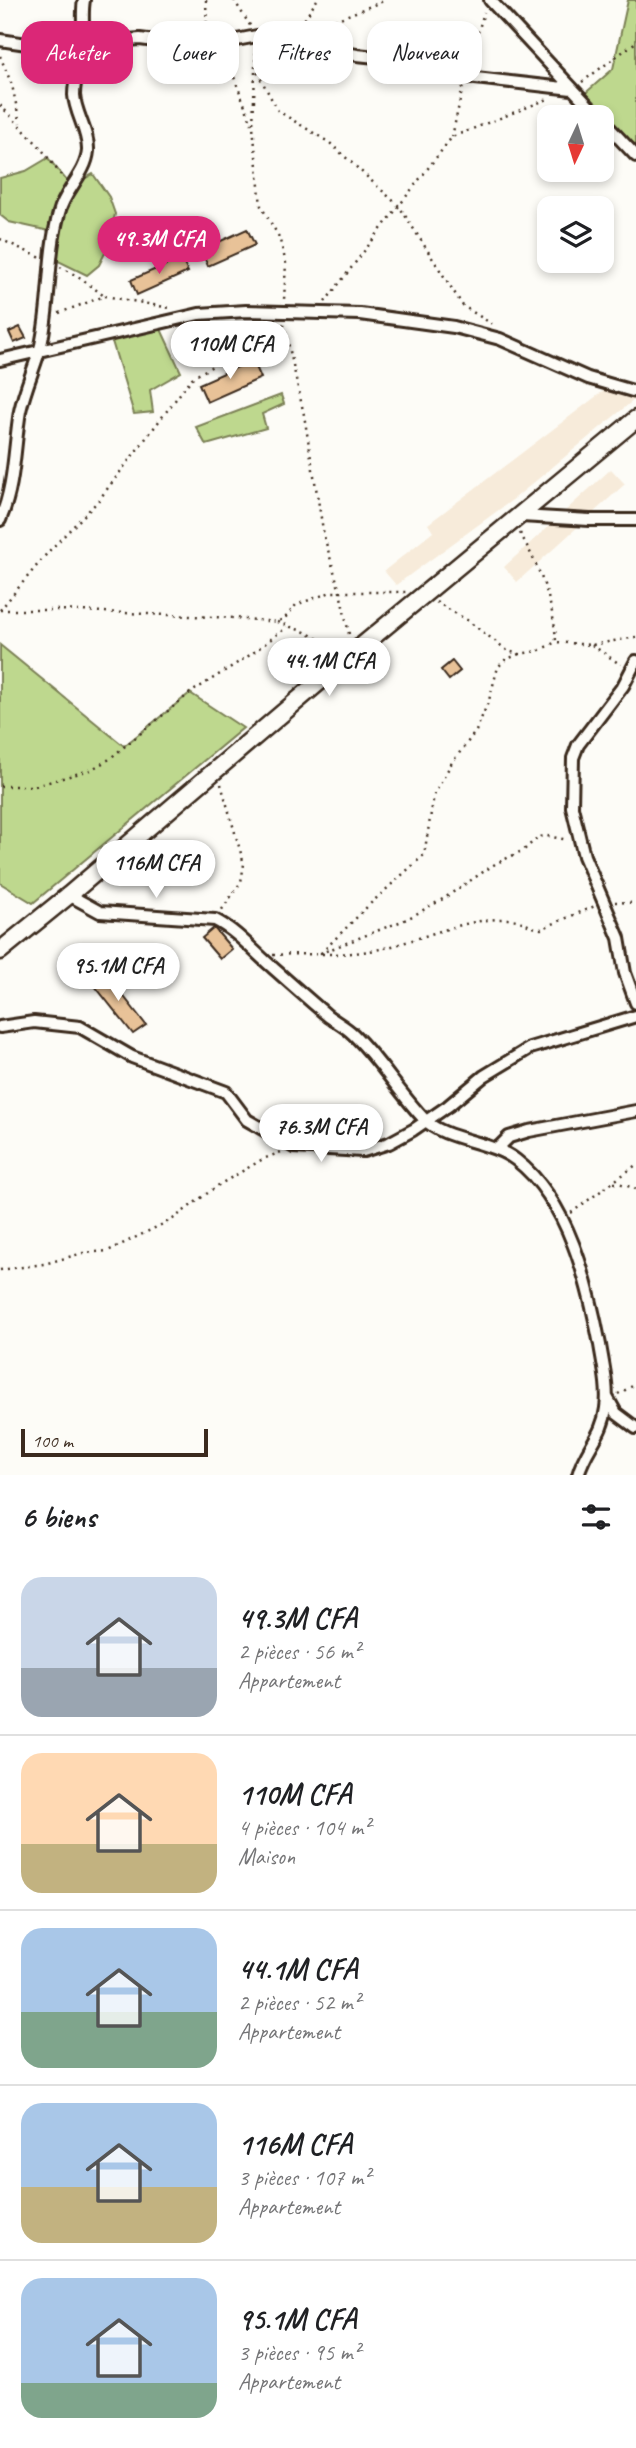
<!DOCTYPE html>
<html lang="fr">
<meta charset="utf-8">
<style>
:root{--surface:#fff;--page:#f6f6f6;--text:#202124;--muted:#757577;--line:#e0e0e0;--accent:#db2777}
body{margin:0;font-family:Caveat,sans-serif;background:var(--page);color:var(--text);height:100vh;display:flex;flex-direction:column;font-size:26px;white-space:nowrap}
*{box-sizing:border-box;margin:0}
p{font-size:23px;color:var(--muted)}
.icon{flex:none;width:38px;height:38px;fill:none;stroke:currentColor;stroke-width:2;stroke-linecap:round;stroke-linejoin:round}
.map{position:relative;height:1475px;overflow:hidden}
.sheet{display:flex;flex-direction:column;background:var(--surface);flex:1}
.sheet>*{flex:none}
.guide{position:absolute;left:21px;top:21px;width:595px;height:63px;display:flex;gap:14px}
.needle{width:46px;rotate:184deg}
.tools{position:absolute;left:537px;top:105px;display:grid;gap:14px}
.tools a{display:grid;place-items:center;width:77px;height:77px;border-radius:14px;background:var(--surface);box-shadow:0 4px 10px #0003;font-size:35px}
.scale{position:absolute;left:21px;bottom:18px;width:187px;box-sizing:border-box;padding-left:7px;border:4px solid #3b2a1e;border-top:0;font-size:19px;line-height:24px;white-space:nowrap;color:#3b2a1e;-webkit-text-stroke:5px #fdfcf7;paint-order:stroke}
.price{position:absolute;translate:-50% -60px;padding:0 16px;border-radius:24px;background:#fff;color:#222;font-size:23px;line-height:46px;filter:drop-shadow(0 2px 4px #0008)}
.price::after{content:'';position:absolute;left:50%;top:42px;width:21px;height:16px;margin-left:-10px;background:inherit;clip-path:polygon(0 0,100% 0,50% 100%)}
.price.selected{background:var(--accent);color:#fff}
ul{padding:0;list-style:none}
li{display:flex;align-items:center;gap:21px;height:175px;padding:0 21px}
li+li{border-top:2px solid var(--line)}
li span{display:grid;place-items:center;flex:none;width:196px;height:140px;border-radius:21px;color:#555}
li>.icon{margin-inline-start:auto}
span .icon{width:84px;height:84px;fill:#fffc;stroke-width:1}
li b{font-size:30px}
h2{display:flex;justify-content:space-between;align-items:center;height:84px;padding:0 21px;font-size:30px}
.pill{padding:0 24px;border-radius:21px;background:var(--surface);box-shadow:0 4px 10px #0003;font-size:24px;line-height:63px}
.pill.selected{background:var(--accent);color:#fff}
.map>svg:first-child{display:block}
.built{fill:#f7ebda}
.green{fill:#bed88e;stroke:#7c8156;stroke-width:2}
.building{fill:#e8c298;stroke:#3b2a1e;stroke-width:2}
.lines{fill:none;stroke-linecap:round;stroke-linejoin:round}
.street-casing{stroke:#3b2a1e;stroke-width:16}
.secondary-casing{stroke:#3b2a1e;stroke-width:21}
.path{stroke:#3b2a1e;stroke-width:2.5;stroke-dasharray:2 5;stroke-linecap:butt}
.street{stroke:#fdfcf7;stroke-width:10}
.secondary{stroke:#fdfcf7;stroke-width:16}
</style>
<div class="map">
<svg width="636" height="1475" viewBox="0 0 636 1475">
<rect width="100%" height="100%" fill="#fdfcf7"/>
<filter id="ink" filterUnits="userSpaceOnUse"><feTurbulence type="fractalNoise" baseFrequency=".0143" numOctaves="2"/><feDisplacementMap in="SourceGraphic" scale="14" xChannelSelector="R" yChannelSelector="G"/><feConvolveMatrix kernelMatrix="1 2 1 2 8 2 1 2 1" color-interpolation-filters="sRGB"/></filter>
<g filter="url(#ink)">
<path class="built" d="M611,388l24,11 -120,99 -119,87 -12,-14 49,-39 -5,-8 174,-132z
M611,469l14,15 -108,98 -13,-15z"/>
<path class="green" d="M628,0h8v156l-54,-60 31,-27z
M48,158l23,28 22,-12 16,23 6,17 -7,33 -9,18 -12,10 -37,-18 4,-25 -45,-10 -9,-7v-37l26,-7z
M160,327l21,45 -31,18 3,22 -19,2 -23,-76z
M281,395l3,9 -22,10 4,14 -60,17 -10,-18z
M0,645l124,101 66,-53 53,35 -210,175 -33,-20z"/>
<path class="building" d="M247,229l8,16 -47,21 -7,-16z
M181,258l7,14 -51,23 -6,-15z
M20,327l6,11 -12,5 -5,-11z
M253,360l8,18 -54,24 -8,-18z
M452,661l8,10 -11,9 -8,-10z
M214,928l18,21 -12,10 -18,-21z
M104,971l42,54 -13,9 -42,-53z
M324,1111l5,13 -26,9 -4,-14z"/>
<g class="lines">
<g class="street-casing">
<path id="street" d="M490,0l109,117
M0,40l47,7 93,-8 60,8 57,-11 100,19 19,2 47,15 149,17
M602,120l34,36
M0,360l199,-46 47,-3 114,3 94,13 46,12 88,39 48,14
M521,516l69,4h46
M0,520c15,-34 14,-73 20,-109 5,-23 15,-44 21,-66 10,-44 6,-89 18,-132 5,-22 27,-39 29,-62 1,-19 -13,-38 -14,-56 0,-17 6,-32 8,-47 3,-16 -1,-32 2,-48
M636,661l-13,25 -45,59 -5,13 -1,49 12,49 35,82 6,35 11,30
M69,895l31,17 115,8c22,11 38,31 57,47 18,16 37,33 56,49 8,6 18,11 25,18 27,26 46,59 72,86 21,21 65,20 91,40 53,41 72,123 84,185 3,19 9,43 6,63 -3,28 -21,40 -28,67
M0,1027l34,-5 46,5 52,30 94,35 21,28 47,27 69,4 26,-8 24,-13 35,-24 36,-30 46,-28 106,-32
M497,1149l12,-12 20,-6 107,-20
M607,1397l9,16 20,15"/>
</g>
<g class="secondary-casing">
<path id="secondary" d="M0,951l69,-56 277,-236 290,-240"/>
</g>
<path class="path" d="M206,0l1,35
M234,0l17,27
M297,31l20,-31
M302,33l84,-33
M256,45l-1,23 23,43 52,32 69,63 64,100 29,18
M0,56l12,29 8,38
M216,56l18,21 18,47
M468,66l16,-54
M255,72l-2,54 8,80 18,31 7,26 -2,37
M582,82l54,-40
M0,105l40,42 24,32
M452,137l11,-51
M0,239l41,19
M60,267l21,11 23,18
M325,302l127,-165 96,-38
M59,313l46,-17 65,12
M284,324l20,91 20,121 16,56 10,47
M520,533c19,34 34,70 36,109
M436,602l31,18 41,31 11,3 19,-3 18,-9 36,3 44,-8
M0,610l49,-59 49,-50 94,-123 92,-54
M0,610h59l176,8 42,4 8,-4 11,-13 35,-13h76
M277,622l28,10 32,17
M592,645l29,20
M519,654l-14,6 -7,7 -9,33 -13,31 -25,33 -17,31 -10,60 -54,49 -49,49 86,-34 36,-20 52,-35 29,-14 14,-13 9,-1 21,4
M221,784l23,80 -3,18 -20,29
M0,786h35l55,-16 18,-10 82,-67 60,-38 37,-28
M615,902l21,1
M273,955c33,-2 65,1 97,-4 47,-8 91,-34 141,-32 11,1 19,9 30,10l54,-23
M614,1183h5l17,6
M571,1213l65,-48
M0,1270l44,-6 39,-11 25,-2 65,-32 44,-33 46,-27 18,-7
M618,1394l18,-10"/>
<use href="#street" class="street"/>
<use href="#secondary" class="secondary"/>
</g>
</g>
</svg>
<div class="tools">
<a><svg class="needle" viewBox="-14 -14 28 28"><path d="M0-13l5 13h-10z" fill="#e53935"/><path d="M0 13l5-13h-10z" fill="#757577"/></svg></a>
<a><svg class="icon" aria-label="layers" viewBox="0 0 24 24"><path d="M12 4l9 5-9 5-9-5zM3 14l9 5 9-5"/></svg></a>
</div>
<div class="scale">100 m</div>
<b class="price selected" style="left:159px;top:276px">49.3M CFA</b>
<b class="price" style="left:230px;top:381px">110M CFA</b>
<b class="price" style="left:329px;top:698px">44.1M CFA</b>
<b class="price" style="left:156px;top:900px">116M CFA</b>
<b class="price" style="left:118px;top:1003px">95.1M CFA</b>
<b class="price" style="left:321px;top:1164px">76.3M CFA</b>
<div class="guide">
<a class="pill selected">Acheter</a>
<a class="pill">Louer</a>
<a class="pill">Filtres</a>
<a class="pill">Nouveau</a>
</div>
</div>
<section class="sheet">
<h2>6 biens<svg class="icon" aria-label="filters" viewBox="0 0 24 24"><path d="M4 7h16M4 17h16"/><circle cx="9" cy="7" r="2"/><circle cx="15" cy="17" r="2"/></svg></h2>
<ul>
<li><span style="background:linear-gradient(#c9d6e8 65%,#9aa5b1 0)"><svg class="icon" aria-label="home" viewBox="0 0 24 24"><path d="M3 11l9-7 9 7M6 9v11h12V9"/></svg></span><div><b>49.3M CFA</b><p>2 pièces · 56 m²</p><p>Appartement</p></div></li>
<li><span style="background:linear-gradient(#ffd9b3 65%,#c2b280 0)"><svg class="icon" aria-label="home" viewBox="0 0 24 24"><path d="M3 11l9-7 9 7M6 9v11h12V9"/></svg></span><div><b>110M CFA</b><p>4 pièces · 104 m²</p><p>Maison</p></div></li>
<li><span style="background:linear-gradient(#a9c7e8 60%,#7fa58c 0)"><svg class="icon" aria-label="home" viewBox="0 0 24 24"><path d="M3 11l9-7 9 7M6 9v11h12V9"/></svg></span><div><b>44.1M CFA</b><p>2 pièces · 52 m²</p><p>Appartement</p></div></li>
<li><span style="background:linear-gradient(#a9c7e8 60%,#c2b280 0)"><svg class="icon" aria-label="home" viewBox="0 0 24 24"><path d="M3 11l9-7 9 7M6 9v11h12V9"/></svg></span><div><b>116M CFA</b><p>3 pièces · 107 m²</p><p>Appartement</p></div></li>
<li><span style="background:linear-gradient(#a9c7e8 75%,#7fa58c 0)"><svg class="icon" aria-label="home" viewBox="0 0 24 24"><path d="M3 11l9-7 9 7M6 9v11h12V9"/></svg></span><div><b>95.1M CFA</b><p>3 pièces · 95 m²</p><p>Appartement</p></div></li>
</ul>
</section>
